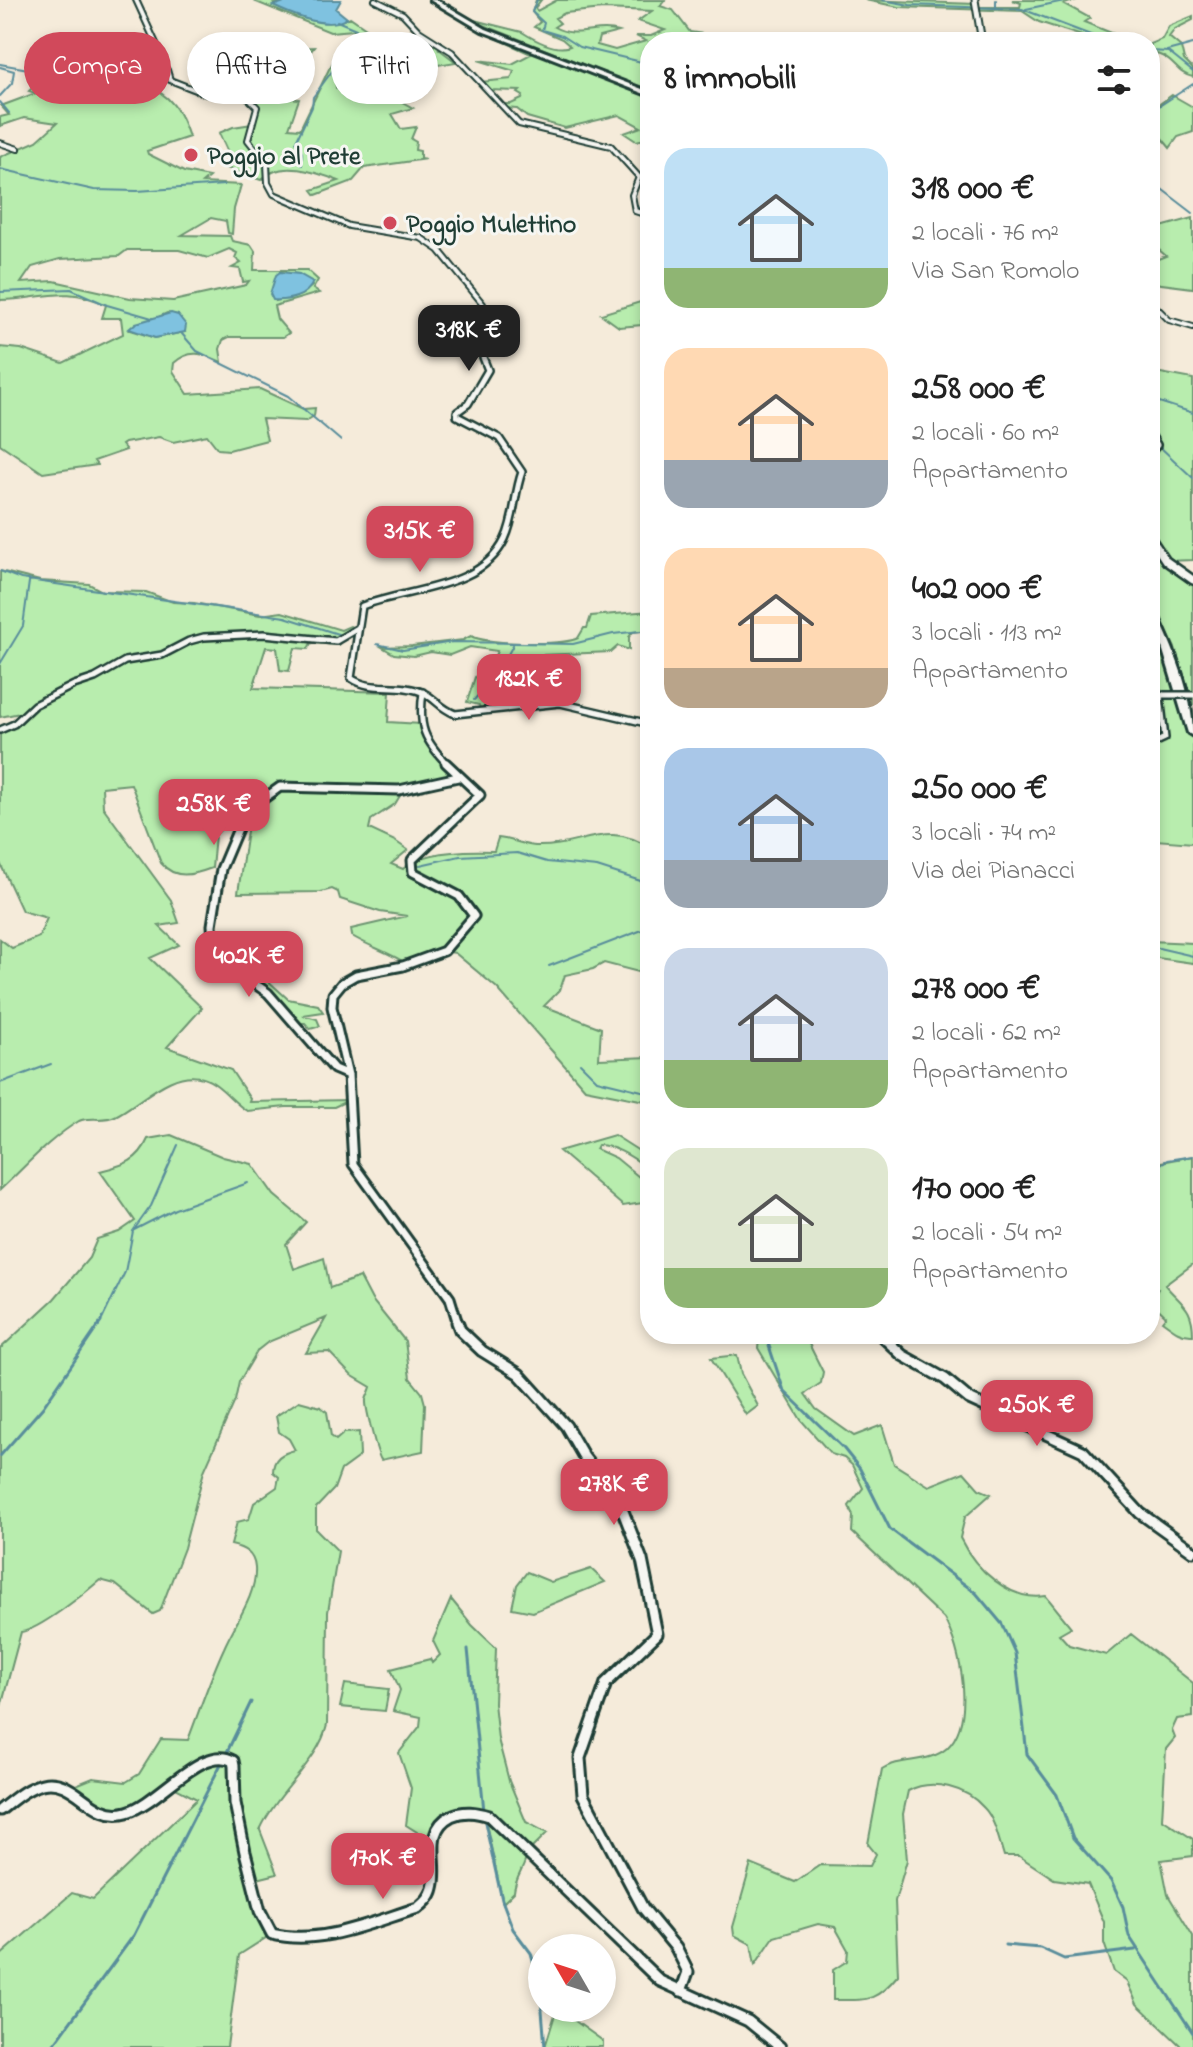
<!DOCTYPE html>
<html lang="it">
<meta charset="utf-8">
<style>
:root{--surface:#fff;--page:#f6f6f6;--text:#222;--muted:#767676;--accent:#d1495b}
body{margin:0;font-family:"Indie Flower",sans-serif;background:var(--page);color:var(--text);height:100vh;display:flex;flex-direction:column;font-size:30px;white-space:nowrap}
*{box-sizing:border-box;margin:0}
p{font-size:26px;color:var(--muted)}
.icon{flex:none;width:44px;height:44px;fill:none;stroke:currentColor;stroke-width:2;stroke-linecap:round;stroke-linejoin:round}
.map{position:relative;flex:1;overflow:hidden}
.sheet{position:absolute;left:640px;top:32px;width:520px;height:1312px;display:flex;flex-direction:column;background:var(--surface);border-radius:32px;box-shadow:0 4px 12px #0003}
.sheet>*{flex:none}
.hud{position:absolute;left:24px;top:32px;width:496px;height:72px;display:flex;gap:16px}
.needle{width:52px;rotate:309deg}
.fabs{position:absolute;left:528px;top:1934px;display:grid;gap:16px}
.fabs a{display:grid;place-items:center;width:88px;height:88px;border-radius:50%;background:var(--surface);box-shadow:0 4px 12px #0003;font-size:40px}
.price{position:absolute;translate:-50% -68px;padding:0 18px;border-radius:16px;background:var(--accent);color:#fff;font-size:26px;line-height:52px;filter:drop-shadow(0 2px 4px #0008)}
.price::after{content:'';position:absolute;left:50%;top:48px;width:24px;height:18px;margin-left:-12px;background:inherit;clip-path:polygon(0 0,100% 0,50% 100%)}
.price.on{background:#222;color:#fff}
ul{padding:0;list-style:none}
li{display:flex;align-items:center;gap:24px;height:200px;padding:0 24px}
li span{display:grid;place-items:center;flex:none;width:224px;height:160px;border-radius:24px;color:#555}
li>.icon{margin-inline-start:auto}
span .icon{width:96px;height:96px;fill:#fffc;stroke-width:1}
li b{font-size:34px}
h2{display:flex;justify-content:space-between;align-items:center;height:96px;padding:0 24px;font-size:34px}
.tag{padding:0 28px;border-radius:36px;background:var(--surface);box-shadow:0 4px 12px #0003;font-size:28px;line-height:72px}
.tag.on{background:var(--accent);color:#fff}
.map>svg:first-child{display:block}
.green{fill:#b8edae;stroke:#6c9571;stroke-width:2;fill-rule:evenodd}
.water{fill:#7fc2e0;stroke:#598d9b;stroke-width:2}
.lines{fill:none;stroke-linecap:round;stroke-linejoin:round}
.stream-far1{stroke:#598d9b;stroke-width:2}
.stream{stroke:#598d9b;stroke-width:3}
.minor-far3-casing{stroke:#1f3d34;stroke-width:8}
.minor-far2-casing{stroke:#1f3d34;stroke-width:10}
.minor-far1-casing{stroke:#1f3d34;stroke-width:13}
.minor-casing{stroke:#1f3d34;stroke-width:15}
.tertiary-far1-casing{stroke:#1f3d34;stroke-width:9}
.tertiary-casing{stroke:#1f3d34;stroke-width:12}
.trunk-casing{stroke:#1f3d34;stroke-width:6}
.minor-far3{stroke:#f6f6f2;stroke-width:4}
.minor-far2{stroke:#f6f6f2;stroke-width:5}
.minor-far1{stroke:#f6f6f2;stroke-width:7}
.minor{stroke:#f6f6f2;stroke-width:9}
.tertiary-far1{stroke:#f6f6f2;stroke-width:5}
.tertiary{stroke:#f6f6f2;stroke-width:7}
.trunk{fill:#f6f6f2;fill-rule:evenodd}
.minor-bridge-casing{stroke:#1f3d34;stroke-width:10;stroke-linecap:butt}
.minor-bridge{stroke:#f6f6f2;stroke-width:5}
.poi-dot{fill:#d1495b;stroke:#f6f6f2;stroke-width:3}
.labels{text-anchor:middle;stroke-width:6;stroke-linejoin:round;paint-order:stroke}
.far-poi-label{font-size:26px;font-weight:bold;fill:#1f3d34;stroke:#f6f6f2;text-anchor:start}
</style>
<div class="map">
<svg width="1193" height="2047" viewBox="0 0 1193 2047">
<rect width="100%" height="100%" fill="#f5ebda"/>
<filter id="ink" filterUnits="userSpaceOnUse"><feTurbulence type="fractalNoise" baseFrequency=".0125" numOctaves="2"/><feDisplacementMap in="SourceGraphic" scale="16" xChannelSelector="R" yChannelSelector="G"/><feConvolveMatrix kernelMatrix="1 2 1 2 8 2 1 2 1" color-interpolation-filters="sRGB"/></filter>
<g filter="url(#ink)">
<path class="green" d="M263,0h27l-16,4c21,13 54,26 76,13l19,13 -6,5 5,5c-20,9 -34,24 -32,48l47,8 4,-2 -7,-6 4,-3 25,1 3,8 -15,5 16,9 -21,6 9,15 15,-2 -5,12 5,3 -1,8 5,1v7l6,1 -62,9 -11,13 -37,14 -4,-5 27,-9c-23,-9 -59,-22 -78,-1l-40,-14 15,-3 -6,-6 -11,-24 14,-6 19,-3 3,-18 -9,-9 30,-4 -4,-7c16,-6 27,-22 23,-38l19,-1 -28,36 3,15 10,1 -10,29 11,1 29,-60 13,-21 16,-12 -4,-6 -24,2 -74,-30z
M536,0h5l-6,8 2,3 20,-11h108l-5,6 13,4 17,22 20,3 -3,4 7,3h-64v49l-184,-73 56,14c11,7 33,20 48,14l-8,-7 -28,-12 6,-5 -8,-10zM603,9l49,2 -14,10 27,9 -14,6h-15l10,5 -31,9 -18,-5 2,-8 20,-5c-23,-7 -42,8 -65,-5l6,-4 -5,-5 10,-5z
M865,0l110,4 1,3h44l1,-4 -9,-3h65l-13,4 26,14 -6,4 50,20h-34l-61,-20 -17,-11 -123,-4z
M1193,16v4l-18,9 -6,8 12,10 3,13 9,9v8c-18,-3 -19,-22 -43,-24v-9l12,-5 7,-13z
M487,31l163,63v44l-14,3 -12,-8 17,-6 -22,-12 -54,13 -38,-11 -10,-8 -13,-1 -3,-4h10l11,-5 1,-3 -5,-3 2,-2 -33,-1 -7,-8 31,-3 3,-8 -36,-11 34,4 19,-10 -46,-21z
M439,44l4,3 -4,2 17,13 -30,5 -10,-7 -19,-5z
M91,68l8,8 11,-4c14,12 17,9 35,14 26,7 36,27 44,51l-42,14 1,3 36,18 25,5 -7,6 39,2 -7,24 -2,25 -4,-1 -2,-12 -15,-3 -29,17 48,1 2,5 19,4 4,6 -1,19h53l11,10 -5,9 6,4 -45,13 3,13 12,14 -6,4h-54l-6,3 -3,9 2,13c-19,-8 -31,-14 -48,1l-1,8 15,23 72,-5 43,20 12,-1 -1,8 -8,5 -44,-2 5,21 -38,10 -11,-1 -11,-14 -34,7 -14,-5 -34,6 -3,2 4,5 -32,11 3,4 -54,8 -43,-29v-97l21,2 42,14 60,-29 -2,-16h-19l4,-13c-42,-21 -64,-5 -106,-5v-143l37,-16 20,-18 -33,-5 -24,8v-9l9,-2 -8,-9 35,-13 -7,-2 8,-8 -3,-3 45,-4 -4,-6zM229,249l8,4 -2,5 6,5 -9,5 8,1 3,13 6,-1 -3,4 -73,16 -43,-3 -76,-17 -33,2 11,-16 28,-8 59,-3 8,-6h52l29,8zM280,272l19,2 13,12 -11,9 -25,6zM167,313l11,2 7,17 -30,6 -25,-8z
M1172,95l21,12v25l-15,5 -8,11 -9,-11 -11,-2v-24z
M1193,218v70l-39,-5 -4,-21 16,-6 -16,-14v-12z
M650,299l-5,13 5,7 -9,2 1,4 -23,2 -18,-13z
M1150,371l43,8v181l-26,1 26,19v126l-17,-56 -26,-54v-38l10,-1 -10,-20v-85l3,-3 -3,-5z
M0,571l40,10 49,3 13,7 44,1 27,10 21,1 66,12 22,-3 59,18 9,-4 4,2 -16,17 -27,-2 -3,6 -13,-1 -6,23 -9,-1 -3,-22 -11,-1 -13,41 137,4 -2,30 33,2 16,27 21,26 -64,16 7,1 -6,10 -24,16 -2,9 26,12 13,9 -17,14 12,5c19,-19 65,-19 91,-18l4,-13c13,1 25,7 37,8 46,2 72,-27 115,2v127l-46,-12 -11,6 -28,6 -5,15 -16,16 57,22 -2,31 51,-2v45l-65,-13 -88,-101 -42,-35 -11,-2 -37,13c-18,-12 -37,-17 -55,-28l-1,-7 56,-13 -27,-4 -40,-13 -2,-7 -6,-3 -11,3 -83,1 10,-69 -14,-8 -19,19 -3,33c-19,7 -37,12 -51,-5l-30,-79 -29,3 1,20 68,93 8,23 -20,3 20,19 -29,13 52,50 -35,39 64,23 19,29 -1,3 100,-2 -15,7h-48l-39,4c-15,-9 -27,-28 -44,-33 -31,-10 -63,26 -88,38 -12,6 -25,0 -36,5 -30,18 -54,46 -79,69v-251l12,9 27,-11 8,-19 -25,-7 -22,-48v-133l25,-18 -25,5z
M1150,609l17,38 26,86v110l-37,-3 1,15h-7v-110l15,-8 -5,-41 -10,-13z
M650,611v19l-17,2 -4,5v13l-11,-4 -7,6 -93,4 -7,15 -29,27 8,10 -10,1 -1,-4 -12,-3 8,-25 13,-5 9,-21 -27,-4 -20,8 -19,-3 -17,4 -20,-2 -12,-7 30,-1 51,-6 8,-4c15,8 91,10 107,2l6,-10h3l4,-12z
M1150,941l43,2v20l-43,-6z
M265,978l23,21 30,6 5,7 -20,3 14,4 3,7 -10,3 -5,-6h-3l6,12 -49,-49z
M171,1135l52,22 29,7 22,31 32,27 -20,22 8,25 30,-11 6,30 30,-11 12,23 33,41 5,37 12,15 3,11 -2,47 -42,9c-4,-6 -16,-53 -15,-60 1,-4 4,-9 5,-13l-20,-12 -22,-23 -23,1 20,-35 -58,24 -10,8 -19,32 -4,19 -31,70 -20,77 -24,63 -7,3 -38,-30 -15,-4c-16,14 -61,50 -79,52l-21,78v-361l54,-50 35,-41 8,-19 22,-7 16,-11 -35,-50c23,-6 38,-9 48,-32z
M614,1135l36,23v11c-16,-10 -32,-23 -52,-24l-2,4 20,9 34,28v16l-27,4 -64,-55z
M1193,1156v108l-28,21c17,20 28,22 28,50 -13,1 -21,-7 -31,-14l4,-5 -16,-15 8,-12 -8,-6v-119z
M751,1334h53l19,38 -2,11 -16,11 11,15 38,27 28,-11 12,39 35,22 35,-14 15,17 12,5 -26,23 -5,21c15,31 50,64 86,58l25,31 -12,7 10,11 37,10 25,-21 62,49v34l-16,2 -5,11 3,8 -9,11 -4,70 31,20v17l-32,4 7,35 25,41v111h-11l-45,-43 -10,-22 -13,-10 -10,-29v-21l-16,-38 -34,-5 -35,-23h-15c-5,-15 -9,-37 -20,-48 -18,-21 -52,-30 -76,-17l-5,23 4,46 -12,41 3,74c-23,28 -31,25 -65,25v-30l14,-9 1,-11 -13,-23 -17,-3 -44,13 -19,28 -4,-21 -17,-9 -1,-8 18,-63 44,18 25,-17 50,1 6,-12 -8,-10 14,-75c19,-12 47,-5 65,-21 29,-27 14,-100 -3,-129l-92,-87 1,-16 -4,-10 14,-18 -11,-23 -8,-7 -13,-4 -30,-34 -43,-72 1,-7z
M737,1355l4,19 17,32 -12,9 -35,-57z
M299,1401l22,6 6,5 4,24 5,4 8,-7 15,-1 1,24 -19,14 -7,19 -18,19v21l22,22 -10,61 -1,113c-8,36 -50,67 -67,105l17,44 -24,6 19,54 -33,21 -12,92h-227v-91l72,-63 21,6 104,-100 -25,-13 -60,29 -46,-26 27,-11 33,4 13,-8 22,-35 27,1c12,-31 22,-62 36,-92 10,-24 33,-53 31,-80 -1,-15 -11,-20 -24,-23l6,-23 12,-3 5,-16 23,-16 2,-10 -6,-5c0,-14 9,-19 22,-22l-6,-11 -10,-7 -3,-16z
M591,1569l14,13 -72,30 -21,-4 5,-23 10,-13 24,10z
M451,1599l21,26 24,23 -2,55 4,36 11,42 17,41 21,11 -20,20c-1,14 -12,24 -13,39l-11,11 -19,-89 -5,-2 -35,10 -11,20 -27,-17 5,-37 -12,-35 21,-27 1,-9 -28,-6 7,-21 -9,-21 39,-10 2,4 8,-8 -7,-14z
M345,1684l44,5 -4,22 -45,-4z
M557,2008l46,33v6h-58z"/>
<path class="water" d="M290,0h51l-5,9 11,9c-18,13 -55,-3 -74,-12z
M280,272l19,2 14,8c-6,15 -25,19 -40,18l-3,-6 6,-19z
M171,313l7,2 8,10 -1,7 -30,6 -26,-9 7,-6z"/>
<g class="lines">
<path class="stream-far1" d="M537,0l-5,12 12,11 -2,7 20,6 17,11 71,17
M882,0l28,5 112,4 87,33
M996,0v8
M1026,9l43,-9
M1150,51l18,1 25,20
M1167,51l26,-7
M0,64l142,25
M0,67l14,4 -2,12 -12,13
M0,102l9,11
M1150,112l43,-28
M302,165v-12l-6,-12 16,-34 1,-10 45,-61 -2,-7 -19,-8
M0,169l94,21 43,1 87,-6
M1150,180l43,33
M639,208l11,-10
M0,292l71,-3 36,16 45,13
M182,334l15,17 91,45 53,45
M1150,399l43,14
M1159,446l34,32
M0,571l21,8 264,38 56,18
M377,644l26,6 50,-8 120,2 40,-10 37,-4
M0,664l23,-38 6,-44
M474,700l26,-31 13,-24
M420,865l40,-9 57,-3 30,9 50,5 53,17
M1150,946l43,10
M549,966l101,-39
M580,1063l17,17 53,13
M0,1083l51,-19
M1150,1171l17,-11 26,-4
M134,1230l41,-21 73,-26
M100,1324l25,-52 8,-41 18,-25 27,-61"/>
<path class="stream" d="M765,1334l19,57 60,58 16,20 30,60 86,64 26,31 13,29 12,101 30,41 16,43 38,43 12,26 6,29 64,97
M0,1456l43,-49 58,-85
M468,1649l16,162
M226,1754l25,-52
M484,1818l18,82 11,29 18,24 9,32 5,62
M1005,1945l35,3 24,11 71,-9
M52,2047l82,-112 89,-175"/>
<g class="minor-far3-casing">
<path id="minor-far3" d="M136,0l23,50 -4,6 12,14 3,10 36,14 40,2 11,11 -9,33 19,24 1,19 6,11 75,32 72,12 18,12 44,54 2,10 -4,20
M375,0l28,14 16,17 33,21 67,72 92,22 28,31 -7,18 3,16 15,5
M0,143l18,6
M1150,301l19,19 24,7"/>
</g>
<g class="minor-far2-casing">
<path id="minor-far2" d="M482,332l-3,15 9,23 -20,34 -11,8v4l42,22 23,34c-8,22 -7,46 -17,67 -24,51 -97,49 -143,67l-11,72c17,12 36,7 55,10 29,4 27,17 49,26l105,-11 90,21
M1150,683l10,13
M423,692c-5,35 1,48 25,73
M0,730l14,-6 20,-19 40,-20 21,-7 30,-17 37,-6 27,-14 15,-4 60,-3 72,7 22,-13
M1150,745l15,-7 -5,-42 4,-1"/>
</g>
<g class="minor-far1-casing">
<path id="minor-far1" d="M446,763l34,32 -68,65 1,12 46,24 15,20 -30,35 -41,15 -47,9 -14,8 -9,11 -1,13 16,68 5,89 97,134 8,26
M348,1075l-14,-6 -66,-76 -39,-27 -10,-11 -6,-16 -1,-14 9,-56 24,-57 35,-25 119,3 59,-13"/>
</g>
<g class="minor-casing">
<path id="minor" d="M457,1322l3,8 22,21 37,23 47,52 18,31 35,44 23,59 15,74 -51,49 -26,75 3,37 60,113 33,40 12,24 -7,19
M883,1337l19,18 43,24 24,20 114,52 57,62 53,38
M0,1810c13,-10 26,-22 42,-26 34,-8 49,38 85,28 32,-9 76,-69 106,-51l1,5 1,37 10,49 15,59 12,23c49,12 100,-12 146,-26 7,-6 13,-11 15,-20 7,-25 -11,-57 18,-72 13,-6 25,-4 38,0l171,165 88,40 32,26"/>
</g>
<g class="tertiary-far1-casing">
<path id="tertiary-far1" d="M975,0l7,42"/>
</g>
<g class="tertiary-casing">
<path id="tertiary" d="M1150,435l6,10 -6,7
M1150,537l16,24 27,19"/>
</g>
<g class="trunk-casing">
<path id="trunk" d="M430,0h7l49,29 164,63v4l-168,-65z
M1150,606l5,3c18,39 38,84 38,127l-5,-3 -26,-86 -12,-27z"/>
</g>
<use href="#minor-far3" class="minor-far3"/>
<use href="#minor-far2" class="minor-far2"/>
<use href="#minor-far1" class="minor-far1"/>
<use href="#minor" class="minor"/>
<use href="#tertiary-far1" class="tertiary-far1"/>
<use href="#tertiary" class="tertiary"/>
<use href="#trunk" class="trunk"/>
<g class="minor-bridge-casing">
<path id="minor-bridge" d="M1164,695h29"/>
</g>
<use href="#minor-bridge" class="minor-bridge"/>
</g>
</g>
<g class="poi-dot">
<circle cx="191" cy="155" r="8"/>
<circle cx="390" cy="223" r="8"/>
</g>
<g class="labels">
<g class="far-poi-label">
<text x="207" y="164">Poggio al Prete</text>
<text x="406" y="232">Poggio Mulettino</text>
</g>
</g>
</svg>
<div class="fabs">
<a><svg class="needle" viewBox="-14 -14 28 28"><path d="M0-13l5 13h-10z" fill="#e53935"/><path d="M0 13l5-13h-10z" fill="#767676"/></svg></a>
</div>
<b class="price on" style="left:469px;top:373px">318K €</b>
<b class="price" style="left:420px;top:574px">315K €</b>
<b class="price" style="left:529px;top:722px">182K €</b>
<b class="price" style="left:214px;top:847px">258K €</b>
<b class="price" style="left:249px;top:999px">402K €</b>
<b class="price" style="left:1037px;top:1448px">250K €</b>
<b class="price" style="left:614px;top:1527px">278K €</b>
<b class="price" style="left:383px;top:1901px">170K €</b>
<div class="hud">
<a class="tag on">Compra</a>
<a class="tag">Affitta</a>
<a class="tag">Filtri</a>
</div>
<section class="sheet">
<h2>8 immobili<svg class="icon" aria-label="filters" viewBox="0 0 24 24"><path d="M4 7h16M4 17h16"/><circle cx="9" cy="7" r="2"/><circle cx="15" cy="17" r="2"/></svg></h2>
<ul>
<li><span style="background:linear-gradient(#bfe0f5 75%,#8fb573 0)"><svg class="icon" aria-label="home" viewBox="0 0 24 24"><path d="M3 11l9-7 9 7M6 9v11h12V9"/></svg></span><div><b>318 000 €</b><p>2 locali · 76 m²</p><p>Via San Romolo</p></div></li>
<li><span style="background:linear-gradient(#ffd9b3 70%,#9aa5b1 0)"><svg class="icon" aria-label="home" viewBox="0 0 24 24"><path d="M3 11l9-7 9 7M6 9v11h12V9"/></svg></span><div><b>258 000 €</b><p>2 locali · 60 m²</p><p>Appartamento</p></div></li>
<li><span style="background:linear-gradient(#ffd9b3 75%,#b9a48a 0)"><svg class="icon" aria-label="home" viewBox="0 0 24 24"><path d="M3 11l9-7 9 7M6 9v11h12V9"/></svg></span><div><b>402 000 €</b><p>3 locali · 113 m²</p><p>Appartamento</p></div></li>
<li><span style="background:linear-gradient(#a9c7e8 70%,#9aa5b1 0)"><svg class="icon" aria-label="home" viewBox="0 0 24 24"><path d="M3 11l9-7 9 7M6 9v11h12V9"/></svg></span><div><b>250 000 €</b><p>3 locali · 74 m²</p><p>Via dei Pianacci</p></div></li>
<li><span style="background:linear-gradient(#c9d6e8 70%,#8fb573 0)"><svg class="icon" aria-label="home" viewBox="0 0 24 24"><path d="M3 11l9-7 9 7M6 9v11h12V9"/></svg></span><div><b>278 000 €</b><p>2 locali · 62 m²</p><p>Appartamento</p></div></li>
<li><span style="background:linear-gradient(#dfe7d0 75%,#8fb573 0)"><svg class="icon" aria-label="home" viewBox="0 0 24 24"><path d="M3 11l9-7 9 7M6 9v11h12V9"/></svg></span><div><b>170 000 €</b><p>2 locali · 54 m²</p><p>Appartamento</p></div></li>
</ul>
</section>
</div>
